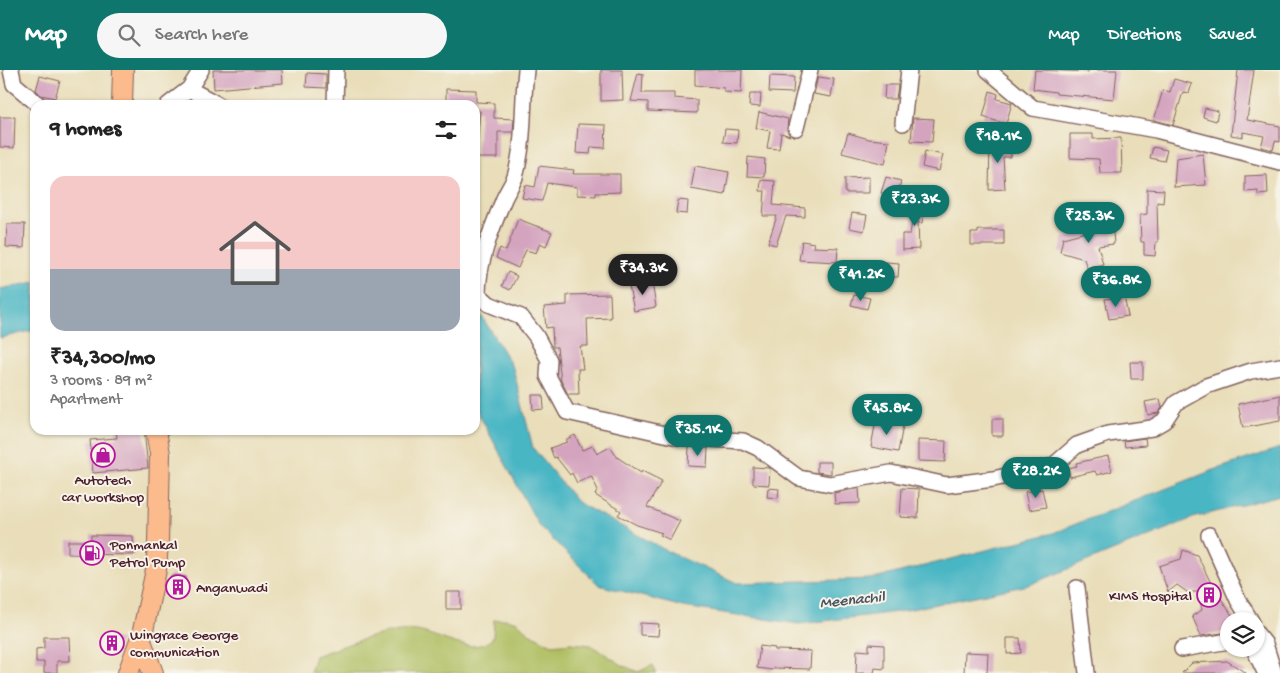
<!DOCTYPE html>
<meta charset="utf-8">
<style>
:root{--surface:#fff;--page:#f6f6f6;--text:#222;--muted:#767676;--line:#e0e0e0;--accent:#0f766e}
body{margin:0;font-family:"Gochi Hand",sans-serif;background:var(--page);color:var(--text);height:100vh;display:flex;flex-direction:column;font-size:19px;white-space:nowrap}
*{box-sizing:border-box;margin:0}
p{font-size:16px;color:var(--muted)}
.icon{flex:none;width:28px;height:28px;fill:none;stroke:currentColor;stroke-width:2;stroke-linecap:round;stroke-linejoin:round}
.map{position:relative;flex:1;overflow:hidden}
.sheet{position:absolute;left:30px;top:30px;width:450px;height:335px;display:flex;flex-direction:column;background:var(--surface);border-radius:15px;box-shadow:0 1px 4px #0004}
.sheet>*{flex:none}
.tools{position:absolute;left:1220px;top:542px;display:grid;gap:10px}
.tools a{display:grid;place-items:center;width:45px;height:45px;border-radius:50%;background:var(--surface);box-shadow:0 1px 4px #0004;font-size:25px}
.price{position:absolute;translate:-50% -42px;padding:0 11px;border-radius:18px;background:var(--accent);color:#fff;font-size:16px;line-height:32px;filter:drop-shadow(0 1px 2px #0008)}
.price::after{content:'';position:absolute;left:50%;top:30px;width:15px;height:11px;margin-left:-8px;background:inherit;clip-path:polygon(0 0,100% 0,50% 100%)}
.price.active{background:#222;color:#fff}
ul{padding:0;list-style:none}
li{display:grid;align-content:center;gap:10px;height:265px;padding:0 20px}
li+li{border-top:1px solid var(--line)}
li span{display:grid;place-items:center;height:155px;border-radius:15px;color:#555}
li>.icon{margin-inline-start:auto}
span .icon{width:90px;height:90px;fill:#fffc;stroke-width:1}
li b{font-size:21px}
h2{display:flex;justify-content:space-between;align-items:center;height:60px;padding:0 20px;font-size:21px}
header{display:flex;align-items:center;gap:30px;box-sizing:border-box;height:70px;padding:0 25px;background:var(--accent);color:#fff}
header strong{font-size:24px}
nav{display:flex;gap:28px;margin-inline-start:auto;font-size:18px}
.search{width:350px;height:45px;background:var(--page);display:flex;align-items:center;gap:12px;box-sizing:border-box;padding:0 18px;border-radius:28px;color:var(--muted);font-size:19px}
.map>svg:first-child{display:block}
.green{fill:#adbd5f;stroke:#7c6e45}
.water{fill:#49b6c4;stroke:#4a6a78}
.building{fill:#d4a4bf}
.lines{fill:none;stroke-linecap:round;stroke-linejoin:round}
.minor-casing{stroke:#82625d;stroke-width:18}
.major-casing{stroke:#82625d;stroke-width:22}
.minor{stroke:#fff;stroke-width:15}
.major{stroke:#fbbb8d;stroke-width:20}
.labels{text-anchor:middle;stroke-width:4;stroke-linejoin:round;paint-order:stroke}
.poi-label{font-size:15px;fill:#4a1f2b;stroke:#f7f3e8;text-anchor:start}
.water-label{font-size:16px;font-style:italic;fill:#4a5461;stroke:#f7f3e8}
</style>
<header>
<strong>Map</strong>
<div class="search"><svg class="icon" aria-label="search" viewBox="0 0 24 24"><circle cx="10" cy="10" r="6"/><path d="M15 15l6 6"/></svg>Search here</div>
<nav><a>Map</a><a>Directions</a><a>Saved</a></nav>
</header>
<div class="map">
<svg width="1280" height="603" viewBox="0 0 1280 603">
<rect width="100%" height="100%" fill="#f7f3e8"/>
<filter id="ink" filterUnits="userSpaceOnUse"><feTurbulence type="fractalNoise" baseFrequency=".02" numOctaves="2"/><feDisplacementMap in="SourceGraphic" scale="10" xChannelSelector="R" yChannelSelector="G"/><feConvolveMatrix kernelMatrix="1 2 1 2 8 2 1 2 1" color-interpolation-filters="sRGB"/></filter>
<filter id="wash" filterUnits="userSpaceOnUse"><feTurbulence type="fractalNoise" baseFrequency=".0096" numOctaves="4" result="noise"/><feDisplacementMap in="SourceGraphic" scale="20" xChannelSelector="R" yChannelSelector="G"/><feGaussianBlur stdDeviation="1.12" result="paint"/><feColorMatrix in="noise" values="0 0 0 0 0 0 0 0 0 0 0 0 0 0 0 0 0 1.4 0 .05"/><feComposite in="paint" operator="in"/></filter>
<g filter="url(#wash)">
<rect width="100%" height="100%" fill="#e9deb9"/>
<path class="green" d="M506,549l12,3 11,11 23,12 19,-2 20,2 31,20 16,7 15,-7 3,8h-346l5,-17c26,-9 75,-29 101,-25 24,3 55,27 77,7l1,-18z"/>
<path class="water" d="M35,212v48l-35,8v-49z
M475,235l38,63 20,80 44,54 92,50 68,31 136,-4 180,-46 158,-62 69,-23v47l-87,23 -164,67 -132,27 -98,12 -116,-17 -84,-22 -60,-59 -64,-119z"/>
<g id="blocks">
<path class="building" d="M213,0h69l1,13 -69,6z
M601,0h21l1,30 -22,1z
M695,0h47l-1,23 -17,-1v-4l-29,-3z
M1035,0l53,2 1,-2h28l-3,29 -58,-5v-2l-23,-3z
M1238,0h16l-7,50 33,6v16l-5,-1 -2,9 -12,-3 3,-11 -21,-4v5l-12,-2z
M307,3l19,1v14l-20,-1z
M638,3l5,1 -1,19h32v5l23,2v13l-49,-2v-9l-17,-1z
M40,6l20,5 -5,17 -14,-3 -5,-5z
M770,6l24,1 -1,16 -24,-1z
M818,7l16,2 -3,18 -17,-3z
M1174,9l18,5 -3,9 -6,-1 -10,33 -19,-5 9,-30 7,2z
M885,15h13l-2,14h-12z
M446,19l30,1v12l18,1v15l20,1 -1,13h-15v26h-22l4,-47h-5v-6h-29z
M990,21l8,3 -1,5 15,4 -6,21 -23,-7z
M750,24h11l-1,13 -11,-1z
M1205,38l13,3 -2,10 -13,-4z
M759,42l29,7 -1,11 3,6 -9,-3 -2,16 -12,-1 3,-17 -14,-3z
M0,47h15l-1,31 -14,-1z
M913,48l21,1 -2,23 -21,-1z
M578,54l28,1 -1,23 -14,-1 -1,7 -14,-1z
M725,59l13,1 -1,13 -14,-1z
M848,63l21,6 20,2 -4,23 -43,-11z
M1070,64h23v5l28,-1 1,35h-22l-1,-14 -29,-1z
M990,72h21v15h-8l2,32 -16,1z
M1153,77l14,3 -3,11 -14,-3z
M925,81l18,4 -4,16 -17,-4z
M1203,84l3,31 -32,2 2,-29z
M748,87l17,2 -1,18 -17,-1z
M539,96l35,4 -1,4h47v18l-24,1v3l-19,-1v-8l-30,-4 -5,18 -20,-3 3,-13 10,2z
M695,96l34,6 -4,23 -34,-6z
M1267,105l1,19 -10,1v-4l-13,1v-16z
M869,107v16h-24v-15z
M886,107l15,4 -4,16 -16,-4z
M761,110l14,1 -2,24 32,3v9l-19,-1 -10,29 -8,-2 9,-27h-14l2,-25h-5z
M1147,119l17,1 -1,13 -6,-1 1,40h-2l-1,14 -11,-1v-13h-3l-1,-27 7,-1z
M916,129l11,2 -5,22 -4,-1 1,27 -17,1v-16h8z
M678,130l10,1 -1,13 -11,-1z
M852,143l15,2 -3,16 -15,-3z
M518,149l34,13 -6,14 -6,-3 -4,10 -10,-3 -8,18 -22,-10 4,-10 6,3z
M1112,152l2,22 -16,2 5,18 -16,4 -3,-9 -24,-7 3,-14 34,-9v-5z
M7,154h18l-1,24 -18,-1z
M978,160h26v15h-33v-12h7z
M802,171l12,2 -1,4 25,1 -1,14 -38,-2z
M886,192l13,1 -1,14h-12z
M508,202l9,4 -7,14 -8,-4z
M652,212l4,25 -22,4 -5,-25z
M610,224l1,24 -24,1 1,27h-8l3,23h-5l1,25h-11l-7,-13 -4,-34h-4l-1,-20 -6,1 -2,-21 23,-2v-10z
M854,225l16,3 -3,11 -16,-4z
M1124,226l4,20 -19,3 -4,-20z
M1130,292h13v17h-12z
M532,325h11l1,14 -11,1z
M1280,325v26l-37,7 -5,-24z
M1160,329l2,9 -4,5 -10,2 -3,-13z
M992,349h11v17h-11z
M876,350l27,6 -5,26 -27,-5z
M116,360h28l4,38 -55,5 -3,-33 27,-2z
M575,365l7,15 11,-4 4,8 13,-7 7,10 24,16 1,-2 20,10 -15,26 33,14 -10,19 -10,-5 2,-2 -25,-8 -19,-10 3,-4 -26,-16 3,-5 -7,-14 -14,7 -5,-10 -2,2 -14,-18 -2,1 -4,-10 17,-6 -2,-2z
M1145,368l1,7 -21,2 -1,-6z
M918,370l28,1 -1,21 -27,-1z
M689,377l19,1 -1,19 -19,-1z
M1108,386l4,15 -15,4 -2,-4 -25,6 -2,-9 9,-2 -1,-3z
M817,392h14v12l-14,-2z
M753,397l17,1 -1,17 -16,-1z
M768,418l11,1 -1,9 -11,-1z
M859,418l1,15 -25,1 -1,-11z
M902,418l17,1 -1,29 -18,-1z
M1042,419l4,18 -17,3 -4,-18z
M91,465l42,1 1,19 -66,-1v-13h23z
M1183,480l14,5 16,32 23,34h-7v11l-28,4 -9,-20 10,-6 -4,-18h-11l-10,-7 -9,7 -9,-26 22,-7z
M171,505l15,2 -1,21 -16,-1z
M446,522h15v17h-15z
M640,553l19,1 -1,12 -18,-1z
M107,566l14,4 -7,13 -9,-7z
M44,567h25l1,24h-13v12h-13v-11h-8v-13l8,-1z
M1007,568h13l1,15 -14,1z
M869,574l15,1v24l-9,-1 -1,5h-18l1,-23 12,1z
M760,576l15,2v2l36,1 -1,18 -37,-1 -1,2 -15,-2z
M965,582l23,1 -1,20h-23z
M1227,591l19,12h-64l10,-10z"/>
</g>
</g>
<g filter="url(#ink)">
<use href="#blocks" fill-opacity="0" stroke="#82625d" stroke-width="1"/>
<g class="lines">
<g class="minor-casing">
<path id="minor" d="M11,0l3,14 25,21
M526,0c-4,36 -1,72 -11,107 -3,8 -9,16 -12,24 -12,29 -25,62 -25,93l11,10 32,13 15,19 13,24 -1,16 19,36 111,25 65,4 15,7 41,30 31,6 61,-11 56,12 46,-6 60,-13 24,-21 31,-11 44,-6 12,-7 12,-18 30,-17 45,-15 29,-5
M988,0l45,38 123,22 124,32
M189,19l30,16
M168,35l21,-16 12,-19
M335,35l1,-35
M903,53l6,-53
M796,58l14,-58
M1209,465l29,65 13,21
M1077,518l10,85
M1256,563l9,11 9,29
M1182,579l47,-8
M1254,579l11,23"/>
</g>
<g class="major-casing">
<path id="major" d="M122,35l1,-35
M141,571l12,32
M128,603l14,-38 14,-65 2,-27 2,-89 -4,-24"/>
</g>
<use href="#minor" class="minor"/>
<use href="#major" class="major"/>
</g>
</g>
<defs>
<g id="shop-ring" transform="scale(1.25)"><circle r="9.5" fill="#f7f3e8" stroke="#b5179e" stroke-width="1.5"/><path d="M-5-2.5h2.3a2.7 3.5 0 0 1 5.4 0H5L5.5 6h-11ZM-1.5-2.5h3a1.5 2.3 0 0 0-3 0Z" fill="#b5179e"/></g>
<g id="fuel-ring" transform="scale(1.25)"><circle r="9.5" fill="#f7f3e8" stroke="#b5179e" stroke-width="1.5"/><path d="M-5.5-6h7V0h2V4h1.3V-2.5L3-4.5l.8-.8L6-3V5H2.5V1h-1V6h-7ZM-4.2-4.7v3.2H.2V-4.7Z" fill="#b5179e"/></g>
<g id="building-ring" transform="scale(1.25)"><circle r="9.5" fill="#f7f3e8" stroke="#b5179e" stroke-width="1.5"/><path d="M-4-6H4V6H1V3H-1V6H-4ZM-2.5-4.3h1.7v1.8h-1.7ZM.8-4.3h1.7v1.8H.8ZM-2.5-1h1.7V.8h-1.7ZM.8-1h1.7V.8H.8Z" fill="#b5179e"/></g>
</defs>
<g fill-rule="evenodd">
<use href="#shop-ring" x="103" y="385"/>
<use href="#fuel-ring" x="92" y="483"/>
<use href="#building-ring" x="178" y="517"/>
<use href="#building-ring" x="1209" y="525"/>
<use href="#building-ring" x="112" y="573"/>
</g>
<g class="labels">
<g class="poi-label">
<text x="103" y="414" text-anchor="middle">Autotech<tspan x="103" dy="17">car workshop</tspan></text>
<text x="110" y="479">Ponmankal<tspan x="110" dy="17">Petrol Pump</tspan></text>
<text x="196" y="522">Anganwadi</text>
<text x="1192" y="530" text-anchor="end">KIMS Hospital</text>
<text x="130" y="569">Wingrace George<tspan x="130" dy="17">communication</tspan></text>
</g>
<g class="water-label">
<text transform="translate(852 528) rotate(-6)" y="6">Meenachil</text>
</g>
</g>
</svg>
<div class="tools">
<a><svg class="icon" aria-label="layers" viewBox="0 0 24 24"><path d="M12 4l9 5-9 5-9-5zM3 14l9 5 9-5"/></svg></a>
</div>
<b class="price" style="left:998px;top:94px">₹18.1K</b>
<b class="price" style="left:915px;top:157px">₹23.3K</b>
<b class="price" style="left:1089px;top:174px">₹25.3K</b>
<b class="price active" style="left:643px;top:226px">₹34.3K</b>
<b class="price" style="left:861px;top:232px">₹41.2K</b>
<b class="price" style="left:1116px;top:238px">₹36.8K</b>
<b class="price" style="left:887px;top:366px">₹45.8K</b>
<b class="price" style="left:698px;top:387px">₹35.1K</b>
<b class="price" style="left:1036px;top:429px">₹28.2K</b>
<section class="sheet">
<h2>9 homes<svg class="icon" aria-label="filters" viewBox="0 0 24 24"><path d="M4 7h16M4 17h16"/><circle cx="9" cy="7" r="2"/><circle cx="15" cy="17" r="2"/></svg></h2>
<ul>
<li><span style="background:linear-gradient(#f6c9c9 60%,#9aa5b1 0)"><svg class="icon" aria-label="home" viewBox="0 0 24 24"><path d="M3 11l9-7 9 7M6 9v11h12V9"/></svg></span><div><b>₹34,300/mo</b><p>3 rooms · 89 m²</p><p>Apartment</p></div></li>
</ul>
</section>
</div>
